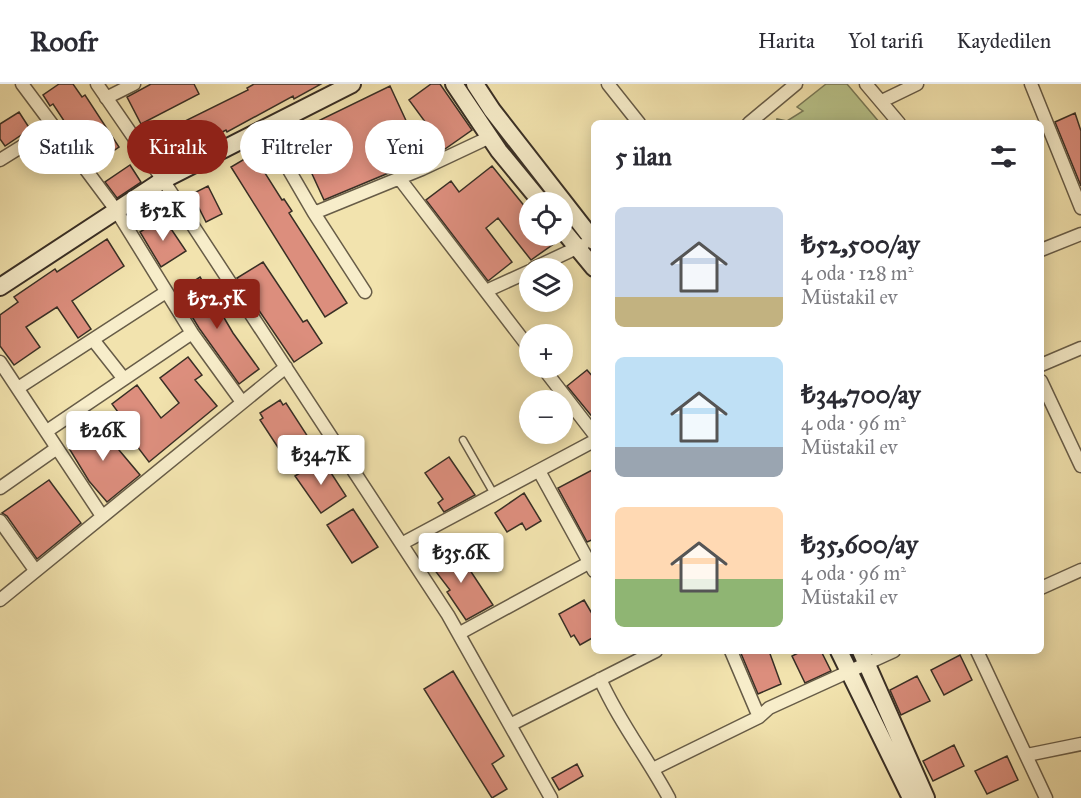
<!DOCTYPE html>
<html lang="tr">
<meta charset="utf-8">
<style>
:root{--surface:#fff;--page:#f7f7f7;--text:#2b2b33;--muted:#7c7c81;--line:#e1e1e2;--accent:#8f2418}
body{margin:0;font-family:"IM FELL Great Primer",serif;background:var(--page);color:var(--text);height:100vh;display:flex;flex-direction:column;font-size:22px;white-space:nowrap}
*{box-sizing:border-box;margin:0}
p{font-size:20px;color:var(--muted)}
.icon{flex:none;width:33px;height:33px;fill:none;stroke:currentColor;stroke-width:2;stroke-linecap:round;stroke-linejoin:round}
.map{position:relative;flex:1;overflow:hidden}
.drawer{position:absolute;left:591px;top:36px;width:453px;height:534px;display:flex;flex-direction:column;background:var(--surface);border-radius:9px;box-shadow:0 3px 15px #0003}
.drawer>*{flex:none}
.banner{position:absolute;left:18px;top:36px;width:483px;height:54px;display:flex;gap:12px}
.fabs{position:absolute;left:519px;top:108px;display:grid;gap:12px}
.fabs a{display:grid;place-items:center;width:54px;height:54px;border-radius:50%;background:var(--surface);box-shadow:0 3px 15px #0003;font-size:30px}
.price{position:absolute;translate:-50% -51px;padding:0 14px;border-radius:6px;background:#fff;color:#222;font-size:20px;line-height:39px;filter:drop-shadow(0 2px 3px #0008)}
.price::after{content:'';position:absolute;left:50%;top:36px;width:18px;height:14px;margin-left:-9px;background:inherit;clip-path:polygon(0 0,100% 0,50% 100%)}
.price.on{background:var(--accent);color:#fff}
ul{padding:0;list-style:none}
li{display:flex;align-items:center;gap:18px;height:150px;padding:0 24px}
li span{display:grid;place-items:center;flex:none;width:168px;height:120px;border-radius:9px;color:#555}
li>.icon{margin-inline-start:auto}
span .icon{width:72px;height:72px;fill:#fffc;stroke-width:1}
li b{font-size:26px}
h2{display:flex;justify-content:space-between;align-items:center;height:72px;padding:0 24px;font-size:26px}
.pill{padding:0 21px;border-radius:27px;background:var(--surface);box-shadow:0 3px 15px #0003;font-size:21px;line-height:54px}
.pill.on{background:var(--accent);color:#fff}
header{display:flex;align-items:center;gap:36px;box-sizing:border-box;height:84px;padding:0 30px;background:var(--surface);border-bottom:2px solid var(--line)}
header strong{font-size:28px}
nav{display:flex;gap:33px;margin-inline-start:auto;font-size:21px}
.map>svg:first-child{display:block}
.green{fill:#b9c48b;stroke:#797a58;stroke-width:1.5}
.building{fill:#dc8e7d;stroke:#392f25;stroke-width:1.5}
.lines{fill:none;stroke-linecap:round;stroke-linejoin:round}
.lane-casing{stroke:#675c47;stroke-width:9}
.street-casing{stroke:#675c47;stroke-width:15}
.secondary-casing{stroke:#392f25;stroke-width:20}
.lane{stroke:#f7edca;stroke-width:6}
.street{stroke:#f7edca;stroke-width:12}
.secondary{stroke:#f7edca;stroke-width:16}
</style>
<header>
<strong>Roofr</strong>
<nav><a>Harita</a><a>Yol tarifi</a><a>Kaydedilen</a></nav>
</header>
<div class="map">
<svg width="1081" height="714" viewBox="0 0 1081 714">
<rect width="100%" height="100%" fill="#f2e3ae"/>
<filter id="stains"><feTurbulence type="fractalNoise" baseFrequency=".00333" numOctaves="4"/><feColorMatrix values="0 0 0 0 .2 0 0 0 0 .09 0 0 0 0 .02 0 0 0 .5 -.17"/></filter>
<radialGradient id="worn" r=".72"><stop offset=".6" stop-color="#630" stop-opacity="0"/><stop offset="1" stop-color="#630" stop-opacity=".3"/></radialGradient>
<path class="green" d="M826,0h21l33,39h-104l1,-4 10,2 16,-10 -6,-4z"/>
<path class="building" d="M59,0h14l9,13 3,-2 34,52 -26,18 -40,-61 -3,2 -7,-11z
M151,0h43l5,10 -58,30 -14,-27z
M254,0h67l-27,15 -1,-3 -66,36 -1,-2 -28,15 -13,-24 63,-31 -1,-2z
M431,0h9l32,46 -27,19 -36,-49z
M390,2l19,41 8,-4 14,33 -27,11 -18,-39 -14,6 19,38 -67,28 -17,-37 -6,3 -12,-26 30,-14 -3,-4z
M19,28l11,17 -25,17 -5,-7v-15z
M1075,29l6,18v55l-26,-64z
M253,70l29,46 2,-1 8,12 -3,2 58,90 -22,14 -94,-150z
M130,81l11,17 -24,16 -12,-16z
M492,82l34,42 4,-3v31h19l6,7 -24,17 -33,-42 -12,10 26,34 -24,19 -62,-81 25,-19 8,11z
M208,102l14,28 -16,8 -14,-28z
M163,133l23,34 -25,16 -21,-35z
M107,155l17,27 -52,35 19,28 -13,9 -21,-31 -31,20 14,20 -26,18 -14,-19v-31l18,-13 -4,-5 41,-28 2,3z
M263,178l40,60 4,-2 15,23 -28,19 -57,-84z
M200,193l33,56 26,36 -20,15 -40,-56 -22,-36z
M188,273l14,18 -7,5 22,26 -68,56 -16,-21 4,-3 -25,-34 25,-19 24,33 18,-15 -19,-25z
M587,286l7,8v41l-27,-33z
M280,316l3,5 3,-2 24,37 -4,3 2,2 -19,13 -3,-4 -3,1 -23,-35 3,-2 -3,-5z
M101,337l18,29 21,25 -33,27 -18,-21 -22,-36z
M449,373l26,38 -31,17 -6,-9 5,-4 -18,-26z
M322,375l24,37 -25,17 -26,-37z
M594,385v70l-7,3 -29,-54z
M49,396l32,43 -44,36 -30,-43 -5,-3z
M524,409l17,28 -15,9 -4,-7 -15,9 -12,-19z
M353,425l25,38 -26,16 -25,-38z
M454,462l39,59 -27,15 -19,-28 3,-2 -20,-26z
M584,516l10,17v20l-14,8 -6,-10 -3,2 -12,-23z
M740,567h29l12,33 -23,10z
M802,567h19l10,20 -26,12 -13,-27z
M960,571l12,25 -28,15 -13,-25z
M453,587l51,85 -12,8 15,25 -15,9 -68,-109z
M917,592l13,25 -29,14 -11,-25z
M954,661l10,21 -31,15 -10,-20z
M1007,672l11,24 -31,14 -12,-23z
M577,680l6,12 -24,14 -7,-12z"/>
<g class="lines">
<g class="lane-casing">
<path id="lane" d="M463,356l31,54"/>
</g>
<g class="street-casing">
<path id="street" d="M22,0l94,126 76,123 50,69
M97,0l66,96 285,435 103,183
M608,0l31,39
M866,0l33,39
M1031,0l50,124
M106,14l28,-14
M882,17l35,-17
M749,39l47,-39
M264,43l50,86 51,79
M0,76l53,-33
M399,94l131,171
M314,129l108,-44 68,-32
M1041,166l40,-16
M534,184l49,-23
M486,207l44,-20
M94,257l30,38
M0,278l102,154
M1041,281l40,-17
M543,284l51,66
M1041,297l40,85
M18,304l148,-96
M47,347l145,-98
M539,387l55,100
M0,404l57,-40
M0,437l35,49
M403,459l191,-102
M1041,504l40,-18
M0,516l286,-233
M460,549l134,-73
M731,567l28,66
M977,567l69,147
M600,595c19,43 47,78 69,119
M510,641l146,-74
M1027,671l54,-11
M653,685l106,-52 10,-9 125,-57"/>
</g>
<g class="secondary-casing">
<path id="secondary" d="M454,0l45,67 42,51
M475,0l17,26 102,131
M562,145l32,39
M0,203l163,-107 189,-96
M839,567l72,147
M861,567l65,147"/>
</g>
<use href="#lane" class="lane"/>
<use href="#street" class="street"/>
<use href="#secondary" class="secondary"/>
</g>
<rect width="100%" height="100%" filter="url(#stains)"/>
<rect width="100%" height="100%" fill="url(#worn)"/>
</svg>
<div class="fabs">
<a><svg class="icon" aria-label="locate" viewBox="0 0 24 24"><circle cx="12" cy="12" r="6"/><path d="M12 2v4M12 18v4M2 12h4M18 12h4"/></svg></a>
<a><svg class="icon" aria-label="layers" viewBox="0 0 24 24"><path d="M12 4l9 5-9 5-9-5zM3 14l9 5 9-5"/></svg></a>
<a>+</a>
<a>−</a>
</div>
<b class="price" style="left:163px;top:158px">₺52K</b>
<b class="price on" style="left:217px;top:246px">₺52.5K</b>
<b class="price" style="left:103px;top:378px">₺26K</b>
<b class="price" style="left:321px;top:402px">₺34.7K</b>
<b class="price" style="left:461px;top:500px">₺35.6K</b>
<div class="banner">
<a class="pill">Satılık</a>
<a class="pill on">Kiralık</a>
<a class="pill">Filtreler</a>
<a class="pill">Yeni</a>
</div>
<section class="drawer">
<h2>5 ilan<svg class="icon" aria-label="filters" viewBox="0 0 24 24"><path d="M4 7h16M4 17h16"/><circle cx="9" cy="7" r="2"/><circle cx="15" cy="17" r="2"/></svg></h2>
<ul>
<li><span style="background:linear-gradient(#c9d6e8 75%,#c2b280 0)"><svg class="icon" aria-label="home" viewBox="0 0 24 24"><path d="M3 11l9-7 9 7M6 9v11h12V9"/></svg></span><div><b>₺52,500/ay</b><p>4 oda · 128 m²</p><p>Müstakil ev</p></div></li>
<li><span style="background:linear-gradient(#bfe0f5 75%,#9aa5b1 0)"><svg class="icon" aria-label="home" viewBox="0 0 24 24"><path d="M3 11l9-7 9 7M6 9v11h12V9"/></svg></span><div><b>₺34,700/ay</b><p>4 oda · 96 m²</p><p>Müstakil ev</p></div></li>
<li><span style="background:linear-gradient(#ffd9b3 60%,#8fb573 0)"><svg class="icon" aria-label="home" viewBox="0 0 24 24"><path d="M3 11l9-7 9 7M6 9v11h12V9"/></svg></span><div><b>₺35,600/ay</b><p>4 oda · 96 m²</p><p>Müstakil ev</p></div></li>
</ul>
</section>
</div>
